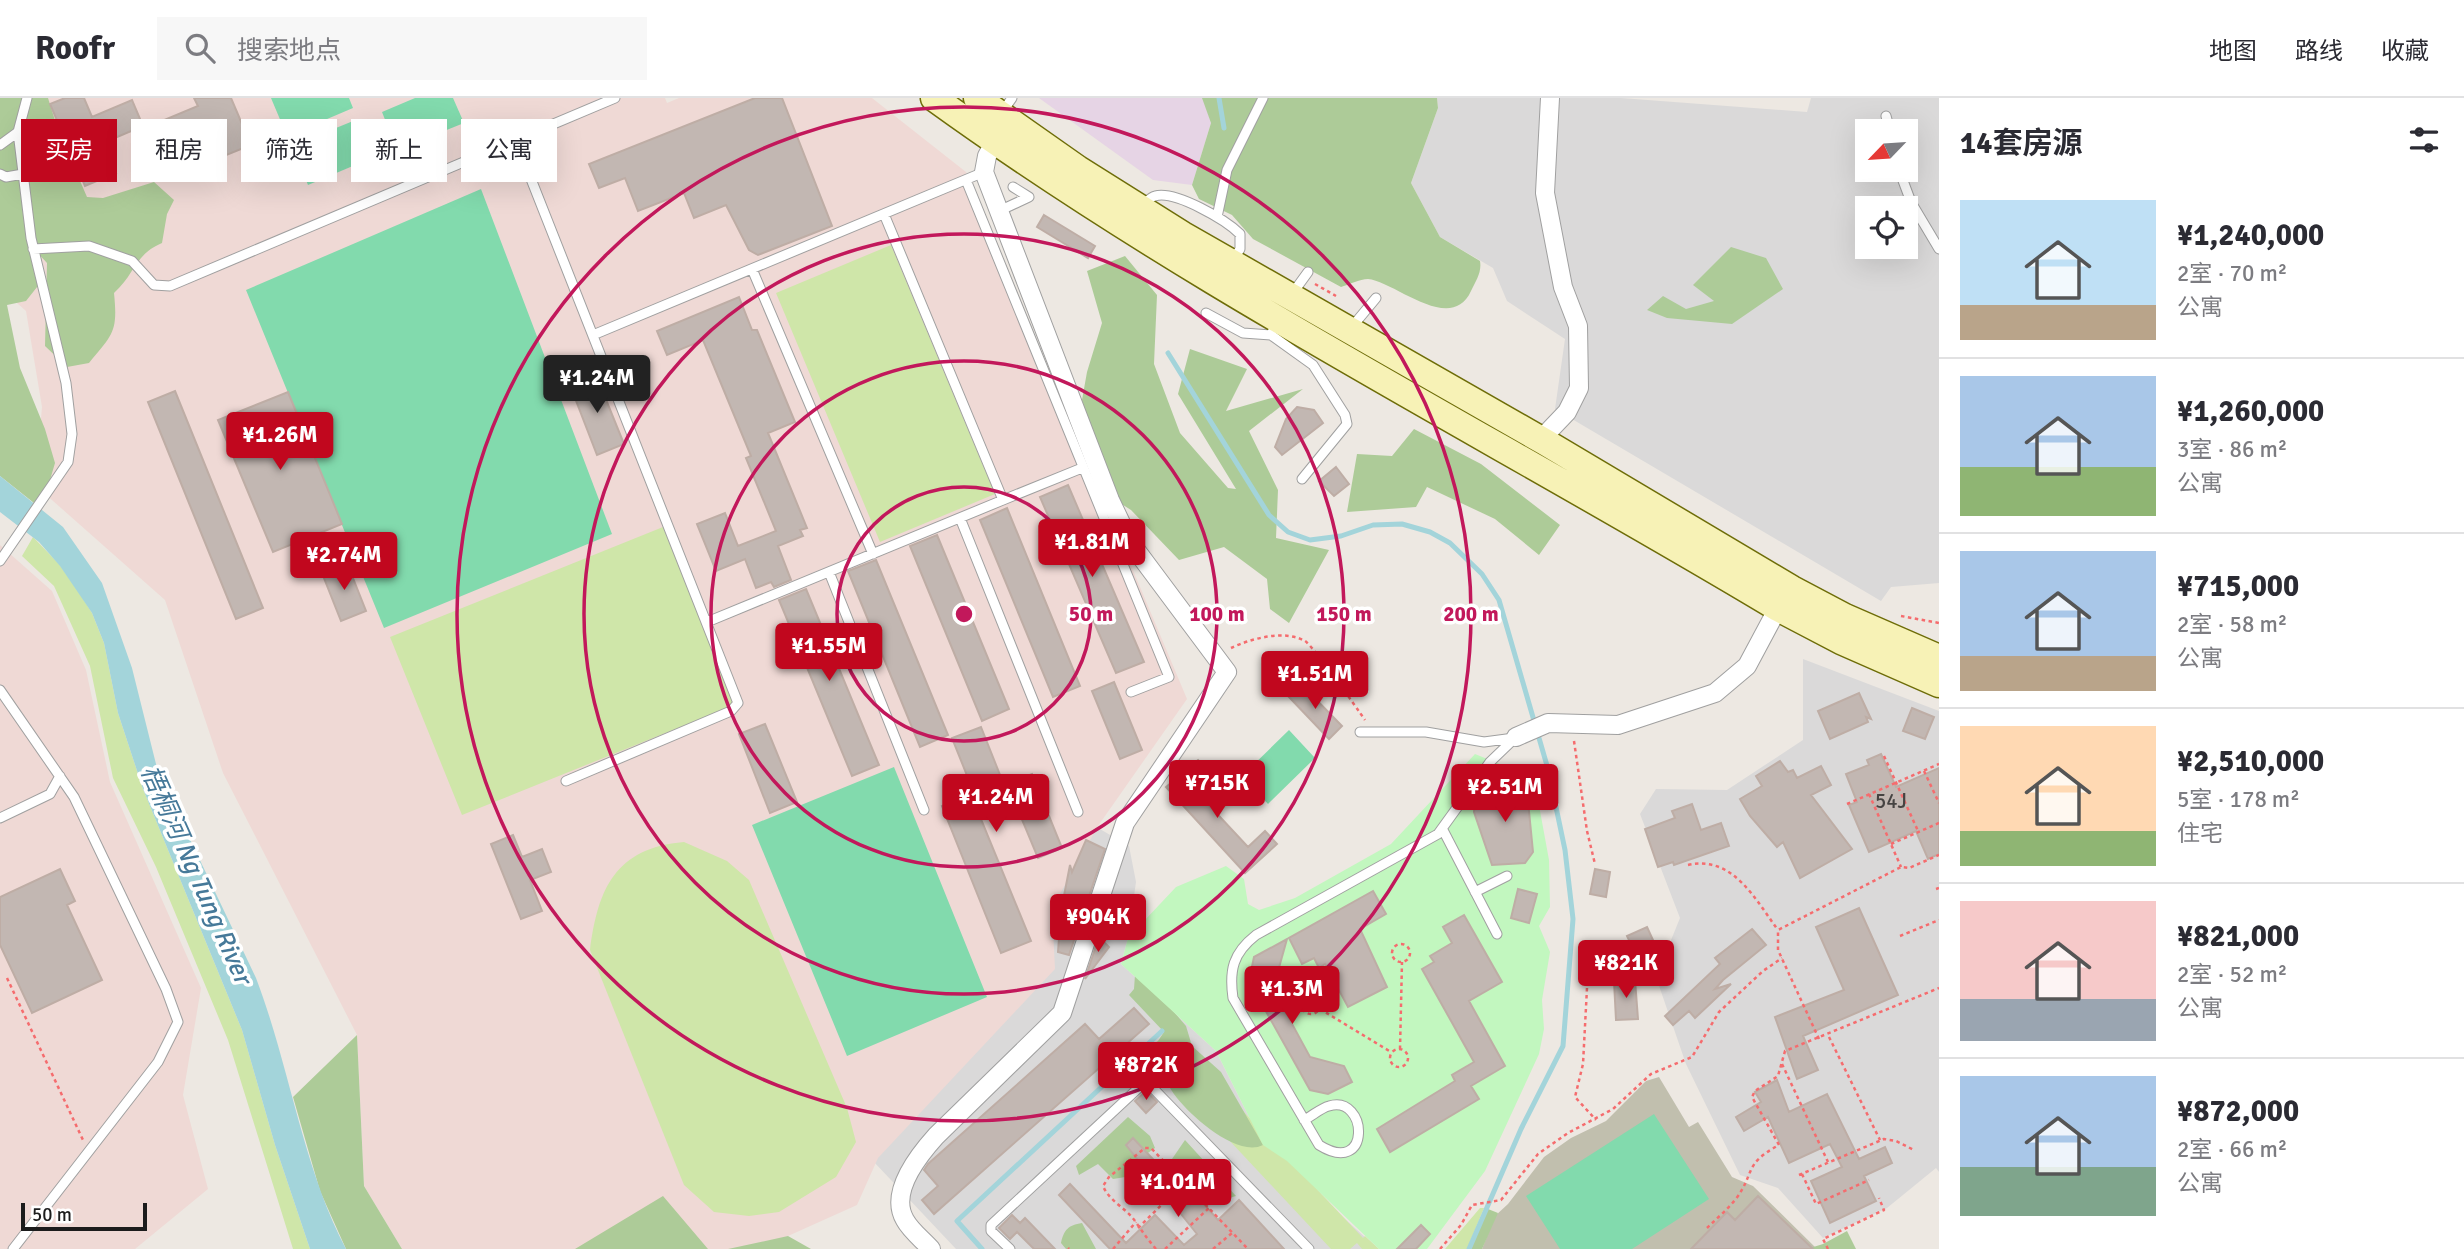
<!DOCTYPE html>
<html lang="zh">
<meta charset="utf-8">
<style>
:root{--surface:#fff;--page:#f7f7f7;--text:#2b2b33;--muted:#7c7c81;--line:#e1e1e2;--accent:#c1071e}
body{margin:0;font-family:Signika,"Noto Sans SC",sans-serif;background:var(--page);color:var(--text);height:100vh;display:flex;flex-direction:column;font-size:26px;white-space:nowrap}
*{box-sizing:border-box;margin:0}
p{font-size:23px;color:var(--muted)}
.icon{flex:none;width:38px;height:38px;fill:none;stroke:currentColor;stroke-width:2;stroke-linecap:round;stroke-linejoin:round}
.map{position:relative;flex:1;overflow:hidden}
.drawer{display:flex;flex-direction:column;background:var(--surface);width:525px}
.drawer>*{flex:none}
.banner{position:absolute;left:21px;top:21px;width:665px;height:63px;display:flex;gap:14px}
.needle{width:46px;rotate:245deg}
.buttons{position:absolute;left:1855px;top:21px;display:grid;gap:14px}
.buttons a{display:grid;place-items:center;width:63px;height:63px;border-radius:0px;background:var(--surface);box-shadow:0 7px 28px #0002;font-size:35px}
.scale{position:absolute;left:21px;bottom:18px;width:126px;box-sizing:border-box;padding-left:7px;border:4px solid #1c1c1c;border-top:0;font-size:19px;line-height:24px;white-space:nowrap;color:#1c1c1c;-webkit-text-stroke:5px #fff;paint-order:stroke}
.price{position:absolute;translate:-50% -60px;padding:0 16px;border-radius:7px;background:var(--accent);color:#fff;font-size:23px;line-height:46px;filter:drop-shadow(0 2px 4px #0008)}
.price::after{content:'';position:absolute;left:50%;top:42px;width:21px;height:16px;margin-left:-10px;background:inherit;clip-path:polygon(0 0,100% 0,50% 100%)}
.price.current{background:#222;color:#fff}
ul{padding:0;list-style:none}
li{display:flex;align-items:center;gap:21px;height:175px;padding:0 21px}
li+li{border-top:2px solid var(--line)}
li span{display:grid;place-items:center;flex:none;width:196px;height:140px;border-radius:0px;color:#555}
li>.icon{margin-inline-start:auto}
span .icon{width:84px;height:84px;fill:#fffc;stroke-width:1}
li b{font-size:30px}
h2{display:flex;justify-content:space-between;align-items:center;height:84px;padding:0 21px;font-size:30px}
.chip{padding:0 24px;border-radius:0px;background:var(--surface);box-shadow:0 7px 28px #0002;font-size:24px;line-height:63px}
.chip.current{background:var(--accent);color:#fff}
header{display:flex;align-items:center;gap:42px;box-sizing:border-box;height:98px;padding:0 35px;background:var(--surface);border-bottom:2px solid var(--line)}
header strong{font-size:33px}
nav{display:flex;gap:38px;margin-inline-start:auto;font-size:24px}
.search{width:490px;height:63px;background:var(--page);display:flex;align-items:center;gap:18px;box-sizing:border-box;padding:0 24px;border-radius:0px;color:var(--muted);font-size:26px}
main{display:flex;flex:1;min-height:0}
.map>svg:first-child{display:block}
.residential{fill:#dad9d9;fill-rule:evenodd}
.industrial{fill:#e6d4e5}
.military{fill:#efd9d5}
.construction{fill:#c1bfae}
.grass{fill:#cfe6a9}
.forest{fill:#adcb98}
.park{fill:#c2f7bf}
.pitch{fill:#82daad}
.water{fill:#a3d4da}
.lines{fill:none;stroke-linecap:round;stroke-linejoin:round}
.stream{stroke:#a3d4da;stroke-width:5}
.building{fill:#c2b7b2;stroke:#beada5;stroke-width:2}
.lane-casing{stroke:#a0a0a0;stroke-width:11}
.street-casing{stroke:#a0a0a0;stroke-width:20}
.secondary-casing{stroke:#6e6d08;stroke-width:29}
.path{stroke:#f56c6e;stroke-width:2.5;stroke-dasharray:3.5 3.5;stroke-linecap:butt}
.lane{stroke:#fff;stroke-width:9}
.street{stroke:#fff;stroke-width:18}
.secondary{stroke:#f7f2b6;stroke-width:26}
.ring{fill:none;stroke:#c2185b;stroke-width:3.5}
.labels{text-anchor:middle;stroke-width:7;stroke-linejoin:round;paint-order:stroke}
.number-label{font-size:21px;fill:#464342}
.water-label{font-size:26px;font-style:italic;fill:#467999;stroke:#fff}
.centre{fill:#c2185b;stroke:#fff;stroke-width:3.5}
.ring-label{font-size:21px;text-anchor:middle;font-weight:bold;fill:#c2185b;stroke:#fff;stroke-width:7;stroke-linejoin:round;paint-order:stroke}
</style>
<header>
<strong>Roofr</strong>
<div class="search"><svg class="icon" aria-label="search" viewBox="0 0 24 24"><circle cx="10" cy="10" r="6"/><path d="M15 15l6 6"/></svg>搜索地点</div>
<nav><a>地图</a><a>路线</a><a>收藏</a></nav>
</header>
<main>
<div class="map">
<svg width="1939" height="1151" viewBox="0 0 1939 1151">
<rect width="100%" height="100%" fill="#ede8e2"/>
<path class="residential" d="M1437,0h184l186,14 4,-14h128v485l-48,4 -10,14 -326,-192 10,-70 -58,-38 -14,-33 -53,-31 -29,-54 27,-75zM1867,33h39v39h-39zM1867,110h39v39h-39z
M1803,561l136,52v461l-3,-4 -49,40 -64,30 -45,-50 -38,-13 -54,-111 -30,-87 24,-59 -40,-104 16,-25 71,1 76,-50z
M1093,727l36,21 7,36 -8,56 -7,26 95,87 47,94 115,104h-422l-82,-87 178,-255z"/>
<path class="industrial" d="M1039,0h164l8,25 -19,62 -39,-5z"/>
<path class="military" d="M0,0h665l2,5 12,-5h193l94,74 221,527 -89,127 -46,82 3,61 -177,189 -21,47 -69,31 -12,13h-374l-38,-63 -7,-151 -134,-262 -58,-173 -130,-115 7,-78 -16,-96 -26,-23z
M0,447l52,46 34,79 24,112 91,206 -18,107 25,94 -73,60h-135z"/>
<path class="construction" d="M1659,979l30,50 9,-5 34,55 21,9 64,63h-335l13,-33 13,-12 36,-47 27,-19 35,-17 40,-40z"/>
<path class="grass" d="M891,147l104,249 -115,48 -104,-249z
M663,429l72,178 -273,110 -72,-178z
M33,439l26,27 19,27 14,22 12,30 14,70 25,76 99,241 33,115 35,104h-17l-65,-209 -72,-173 -43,-89 -23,-112 -36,-80 -32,-30z
M684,744l43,19 22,19 98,228 9,34 -20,35 -57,35 -30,4 -35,-4 -30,-27 -94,-235c8,-61 25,-102 94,-108z
M1174,940l189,200 2,-2 14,13h-17l-5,-6 -7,6h-19l-176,-188z
M1480,1110h4l-17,41h-22z"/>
<path class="forest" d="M0,0h48l10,32 29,67 16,1 51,-16 20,18 -7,14 -5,29c-28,12 -26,30 -48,50 4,39 -1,41 -25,70l-22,4 -22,-21 2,-83 -12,-13 6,32 -15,19 -19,4 13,63 25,61 10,34 -5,17 -16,23 -34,-27z
M1202,0h235l1,10 -27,75 29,54 40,24c2,11 -4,20 -9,30 -20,44 -77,-10 -103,-12 -8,0 -20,6 -27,8l-88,-48 -21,-24 -33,-16 -7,-14 19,-62z
M1731,149l35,11 17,31 -51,35 -65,-6 -20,-8 16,-14 23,13 28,-8 -21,-16z
M1125,158l32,39 -3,69 26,69 48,55 8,1 -58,-95 12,-45 57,20 -21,42 77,-22 -54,42 29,59 -2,48 53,12 -40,73 -19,-14 -3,-30 -43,-32 -45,13 -48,-50 -19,-12 -30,-98 5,-28 15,-49 -15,-52z
M1414,331l67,35 79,61 -21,30 -44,-36 -68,-32 -11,20 -69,5 10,-58 35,2z
M1135,877l39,37 12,14 6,20 29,26 42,73c-25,13 -71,-28 -86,-47 -9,-11 -14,-25 -24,-36l-17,3 2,-12 20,-12 6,-9 -35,-37 5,-6z
M357,937l7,151 38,63h-56l-26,-58 -27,-94z
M1128,1019l22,19 5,12 -13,9 -4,18 -25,4 -15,-15 -19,11 -3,-9z
M1185,1042l51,56 -14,4 -7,-2 -1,-17 -9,-5 -10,6 -21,-20 -2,-3z
M663,1098l45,53h-133z
M1488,1111l10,4 -16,36h-11z
M1082,1125l14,26h-30l-5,-6c3,-13 7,-18 21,-20z
M1847,1133l9,18h-49l16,-5z
M788,1138l23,13h-83z"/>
<path class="park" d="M1475,656l59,24 15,82 1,47 -11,19 11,26 -8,48 2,29 -5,25 -54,117 -58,78h-48l-92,-88 -24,-16 -47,-94 -95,-87 7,-26 48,-51 50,-21 18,13 4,25 11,6 36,-12 96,-54z"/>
<path class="pitch" d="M271,0h78l4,10 -66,28z
M415,0h38l11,25 -67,27 -15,-38z
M358,21l16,38 -66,28 -16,-39z
M481,91l131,345 -228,94 -138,-338z
M1289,632l26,28 -47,46 -26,-28z
M894,669l93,230 -140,59 -95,-231z
M1654,1016l55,85 -77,50h-72l-34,-53z"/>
<path class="water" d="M0,378l63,51 39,56 30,85 26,104 98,206c34,89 46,187 90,271h-36l-35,-104 -33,-115 -99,-241 -25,-76 -14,-70 -12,-30 -32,-47 -21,-24 -39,-30z"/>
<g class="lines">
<path class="stream" d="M1219,0l5,30
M1168,255l101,162 19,17 22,8 31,-4 32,-11 29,-1 28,8 20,11 32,31 17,26 49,169 17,81 8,69 -10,127 -42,83 -52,120
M982,1151l-25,-28 205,-190"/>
</g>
<path class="building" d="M65,0h19l8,19 40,-17 11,26 -40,17 13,30 -31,13 -35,-82z
M194,0h37l20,47 -32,13 -11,-26 -40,17 -11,-26 41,-17z
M755,0h27l50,128 -74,29 -9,-5 -23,-45 -32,13 -10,-25 -46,18 -13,-33 -26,10 -10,-24z
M1044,117l51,31 -7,12 -51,-31z
M739,199l13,33h5l38,92 -27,11 39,95 -7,2 3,6 -25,10 13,34 -17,7 -3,-5 -15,6 -11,-29 -29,12 -19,-47 28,-11 13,33 38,-15 -30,-73 5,-2 -48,-116 -36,15 -10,-24z
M596,277l28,69 -27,11 -27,-70z
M175,293l88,217 -27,11 -88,-217z
M288,294l54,132 -69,28 -55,-132z
M1297,309l17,3 9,13 -41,32 -7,-8 11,-28z
M1336,369l13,17 -15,12 -15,-15z
M1068,387l76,177 -28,11 -76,-176z
M1007,410l73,178 -27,11 -73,-177z
M937,437l72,174 -27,12 -72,-175z
M876,462l72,175 -28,12 -72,-176z
M347,465l19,48 -25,10 -19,-48z
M806,491l73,176 -27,11 -73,-176z
M1114,584l28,68 -22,9 -28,-68z
M1301,586l41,42 -13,13 -41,-43z
M1859,595l12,26 -5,-2 2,5 -38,17 -12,-28z
M1912,610l22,9 -9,22 -22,-8z
M765,626l32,78 -27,11 -31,-79z
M981,629l23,58 28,-11 30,74 -24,10 -25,-60 -35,14 53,129 -30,12 -59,-147 32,-13 -22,-55z
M1881,656l15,33 43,-19v86l-11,5 -12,-28 -47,21 -20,-47 8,-3 -11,-28 23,-9 -2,-5z
M1198,662l12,12 -17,16 55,59 17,-16 12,13 -32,29 -79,-86z
M1780,663l8,11 5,-2 4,8 24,-12 10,19 -20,10 41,54 -52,29 -17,-36 -6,5 -27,-31 -10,-17 22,-13 -6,-10z
M1501,685l26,8 6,61 -8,11 -33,2 -18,-53 1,-14z
M1692,706l9,26 20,-7 8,23 -55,19 -1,-3 -15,5 -13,-38 30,-11 -3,-7z
M513,737l9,22 20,-8 9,23 -21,8 12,31 -21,8 -30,-75z
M1086,742l19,9 -36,106 -11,-3 3,-41 9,-46 2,7z
M60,771l15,32 -8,4 35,75 -70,33 -32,-68v-48z
M1595,771l15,3 -4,25 -16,-3z
M1518,791l19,5 -8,29 -18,-5z
M1373,793l13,23 -26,15 27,58 -39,20 -23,-43 -6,4 -5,-10 -12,6 -13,-26z
M1859,810l39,87 -95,41 15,34 -21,9 -22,-62 69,-27 -28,-63z
M1464,817l38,67 -33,19 36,65 -34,20 8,13 -89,53 -13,-23 78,-48 -3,-6 22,-13 -52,-93 12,-7 -4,-6 22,-13 -9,-16z
M1647,829l16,35 -19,9 -17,-35z
M1752,831l14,16 -43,35 -8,9 16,-5 -36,34 -6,-7 -16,14 -8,-9 55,-52 -5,-6z
M1099,839l10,10 -24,32z
M1287,841l-14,50 37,68 34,9 8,16 -24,12 -18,-4 -61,-109 5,-24z
M1635,882l3,39 -22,1 -2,-39z
M1134,910l15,16 -215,190 -12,-14 16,-14 -14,-16 4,-6 157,-140 14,15z
M1777,982l12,32 38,-18 32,65 26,-12 7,16 -28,13 12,25 -46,22 -19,-42 31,-14 -12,-23 -41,19 -21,-46 -24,14 -8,-14 25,-15 -6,-10z
M1146,993l11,11 -11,11 -11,-12z
M1133,1040l48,51 5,-5 32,36 21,-20 45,49h-174l-51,-54 11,-11 56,59 29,-28 29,30 13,-11 -71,-89z
M1758,1098l55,53h-122l36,-37 8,8z
M1012,1117l8,8 5,-5 30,31h-21l-17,-17 -7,7 -11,-11z
M1421,1127l9,9 -14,15h-19z"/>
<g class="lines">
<g class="lane-casing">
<path id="lane" d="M1003,13l9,-13
M1886,18l4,15
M516,43l222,562 -7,8 -165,70
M0,47l18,-13
M1899,72l12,32 28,47
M0,76l6,3 17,-3
M966,82l203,497 -38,15
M1142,107c4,-3 9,-8 13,-9 20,-6 71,24 85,38v15l-7,11
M999,113l30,-14 -16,-10
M1217,119l10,-47 36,-72
M33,151l56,-3 43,15 22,24 16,1 445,-188
M752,171l121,285
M1292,196l16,-22
M1206,215l37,20 28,2
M1276,225l-5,12 42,30 32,50 2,9 -45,55
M1351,230l25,-30
M593,237l391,-163
M1003,402l79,-32
M960,420l118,294
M0,463l68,-99 4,-28 -6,-51 -35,-145 -13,-106 9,-34
M829,474l95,238
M707,524l296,-122 -119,-286
M0,592l74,107 92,192 12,33 -20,40 -145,187
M1360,634h66l58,10 30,-4
M0,720l50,-24 10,-18
M1443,732l54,104
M1475,794l32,-16
M1304,1022c8,-4 17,-12 25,-14 39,-12 43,72 -10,39l-86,-147c-4,-28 0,-45 23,-63l182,-101 52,-72 26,-25
M1010,1151l-19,-18v-6l155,-144 163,168"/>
</g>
<g class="street-casing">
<path id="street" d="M1545,344l1,-8 21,-22 12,-24 -1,-62 -15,-39 -18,-94 5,-95
M1516,639l32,-14 70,2 97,-32 32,-27 31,-58
M931,1151c-8,-9 -20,-18 -26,-29 -16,-27 13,-64 31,-84l126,-123 63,-190 102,-151 -97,-130 -20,-42 -126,-328 3,-16 8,-15"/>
</g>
<g class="secondary-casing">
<path id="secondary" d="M934,0c267,193 563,341 844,510l63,33 98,43
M977,0l101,71 105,66 362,207 247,147 53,28 94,41"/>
</g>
<path class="path" d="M1315,186l21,12
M1901,518l38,7
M1231,550c19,-9 53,-19 74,-7 9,6 51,66 60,79
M1574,643l13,90 8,33
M1884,658l34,75
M1924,673l15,32
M1869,696l32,73
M1847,706l92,-40
M1891,746l48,-21
M1688,767c45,-10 67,34 90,65
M1936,791l3,-1
M1900,838l39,-16
M1392 855a9 9 0 1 1 18 0a9 9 0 1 1-18 0Z
M7,880l76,162
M1587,890l-4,76 -8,33 21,23
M1302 907a9 9 0 1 1 18 0a9 9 0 1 1-18 0Z
M1320,911l71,43
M1829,939l51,103
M1819,941l-41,-89v-20l123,-63 8,1 30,-13
M1390 960a9 9 0 1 1 18 0a9 9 0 1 1-18 0Z
M1400,951l2,-87
M1782,966l46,98
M1802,1076l14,30 53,-24
M1799,1077l85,-36 12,2 18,9
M1138,1130l47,-46
M1707,1130c9,-9 20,-18 28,-28 21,-27 7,-35 44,-55l-27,-48 3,-6 23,-15 7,-25 154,-63
M1068,1150l1,1
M1113,1151l23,-27
M1156,1151c-8,-9 -14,-18 -21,-28 -9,-13 -26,-20 -32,-35l6,-9 36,-29h6l97,101
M1165,1151l44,-41
M1213,1151l19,-16
M1440,1151l21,-24 11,-20 29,-5 37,-46 30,-21 45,-24 38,-35 41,-17 27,-45 44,-41 19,-13
M1828,1151l-5,-10 61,-29 -5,-12"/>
<use href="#lane" class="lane"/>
<use href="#street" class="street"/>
<use href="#secondary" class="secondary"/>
</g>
<g class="ring">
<circle cx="964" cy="516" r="127"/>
<circle cx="964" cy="516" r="253"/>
<circle cx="964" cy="516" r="380"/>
<circle cx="964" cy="516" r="507"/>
</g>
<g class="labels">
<g class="number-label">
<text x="1891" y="710">54J</text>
</g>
<g class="water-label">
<text transform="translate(197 776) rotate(66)" y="9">梧桐河 Ng Tung River</text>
</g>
</g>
<circle cx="964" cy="516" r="10" class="centre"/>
<g class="ring-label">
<text x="1091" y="523">50 m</text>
<text x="1217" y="523">100 m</text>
<text x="1344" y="523">150 m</text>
<text x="1471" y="523">200 m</text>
</g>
</svg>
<div class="buttons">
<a><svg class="needle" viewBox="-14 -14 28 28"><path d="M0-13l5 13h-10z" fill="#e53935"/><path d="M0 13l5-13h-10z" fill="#7c7c81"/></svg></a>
<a><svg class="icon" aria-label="locate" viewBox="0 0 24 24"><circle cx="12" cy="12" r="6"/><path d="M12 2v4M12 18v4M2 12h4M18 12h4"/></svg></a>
</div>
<div class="scale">50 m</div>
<b class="price current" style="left:597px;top:317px">¥1.24M</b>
<b class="price" style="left:280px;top:374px">¥1.26M</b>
<b class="price" style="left:1092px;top:481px">¥1.81M</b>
<b class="price" style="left:344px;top:494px">¥2.74M</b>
<b class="price" style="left:829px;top:585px">¥1.55M</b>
<b class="price" style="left:1315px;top:613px">¥1.51M</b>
<b class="price" style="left:1217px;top:722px">¥715K</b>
<b class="price" style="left:1505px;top:726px">¥2.51M</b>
<b class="price" style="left:996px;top:736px">¥1.24M</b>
<b class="price" style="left:1098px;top:856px">¥904K</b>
<b class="price" style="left:1626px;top:902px">¥821K</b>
<b class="price" style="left:1292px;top:928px">¥1.3M</b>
<b class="price" style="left:1146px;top:1004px">¥872K</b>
<b class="price" style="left:1178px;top:1121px">¥1.01M</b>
<div class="banner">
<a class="chip current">买房</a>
<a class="chip">租房</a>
<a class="chip">筛选</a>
<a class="chip">新上</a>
<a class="chip">公寓</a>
</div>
</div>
<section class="drawer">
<h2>14套房源<svg class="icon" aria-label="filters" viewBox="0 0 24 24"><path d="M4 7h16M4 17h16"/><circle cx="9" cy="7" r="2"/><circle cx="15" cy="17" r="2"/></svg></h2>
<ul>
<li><span style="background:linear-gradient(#bfe0f5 75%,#b9a48a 0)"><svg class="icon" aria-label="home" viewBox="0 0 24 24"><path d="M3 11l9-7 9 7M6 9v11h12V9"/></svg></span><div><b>¥1,240,000</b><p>2室 · 70 m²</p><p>公寓</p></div></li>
<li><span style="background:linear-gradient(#a9c7e8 65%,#8fb573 0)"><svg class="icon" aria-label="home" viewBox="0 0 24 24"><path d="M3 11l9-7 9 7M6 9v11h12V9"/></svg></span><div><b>¥1,260,000</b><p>3室 · 86 m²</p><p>公寓</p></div></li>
<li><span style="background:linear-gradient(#a9c7e8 75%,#b9a48a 0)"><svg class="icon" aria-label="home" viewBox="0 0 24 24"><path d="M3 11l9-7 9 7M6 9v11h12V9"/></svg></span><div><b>¥715,000</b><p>2室 · 58 m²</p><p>公寓</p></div></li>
<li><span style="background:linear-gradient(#ffd9b3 75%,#8fb573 0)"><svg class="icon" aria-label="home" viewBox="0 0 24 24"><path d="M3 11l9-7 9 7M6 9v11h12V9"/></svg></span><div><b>¥2,510,000</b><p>5室 · 178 m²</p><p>住宅</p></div></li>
<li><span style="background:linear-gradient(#f6c9c9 70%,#9aa5b1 0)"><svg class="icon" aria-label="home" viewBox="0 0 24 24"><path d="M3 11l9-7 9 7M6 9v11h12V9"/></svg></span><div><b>¥821,000</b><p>2室 · 52 m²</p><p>公寓</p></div></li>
<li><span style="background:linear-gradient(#a9c7e8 65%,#7fa58c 0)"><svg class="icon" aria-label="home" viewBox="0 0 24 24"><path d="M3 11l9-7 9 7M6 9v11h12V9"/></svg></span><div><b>¥872,000</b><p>2室 · 66 m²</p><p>公寓</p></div></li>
</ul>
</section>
</main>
